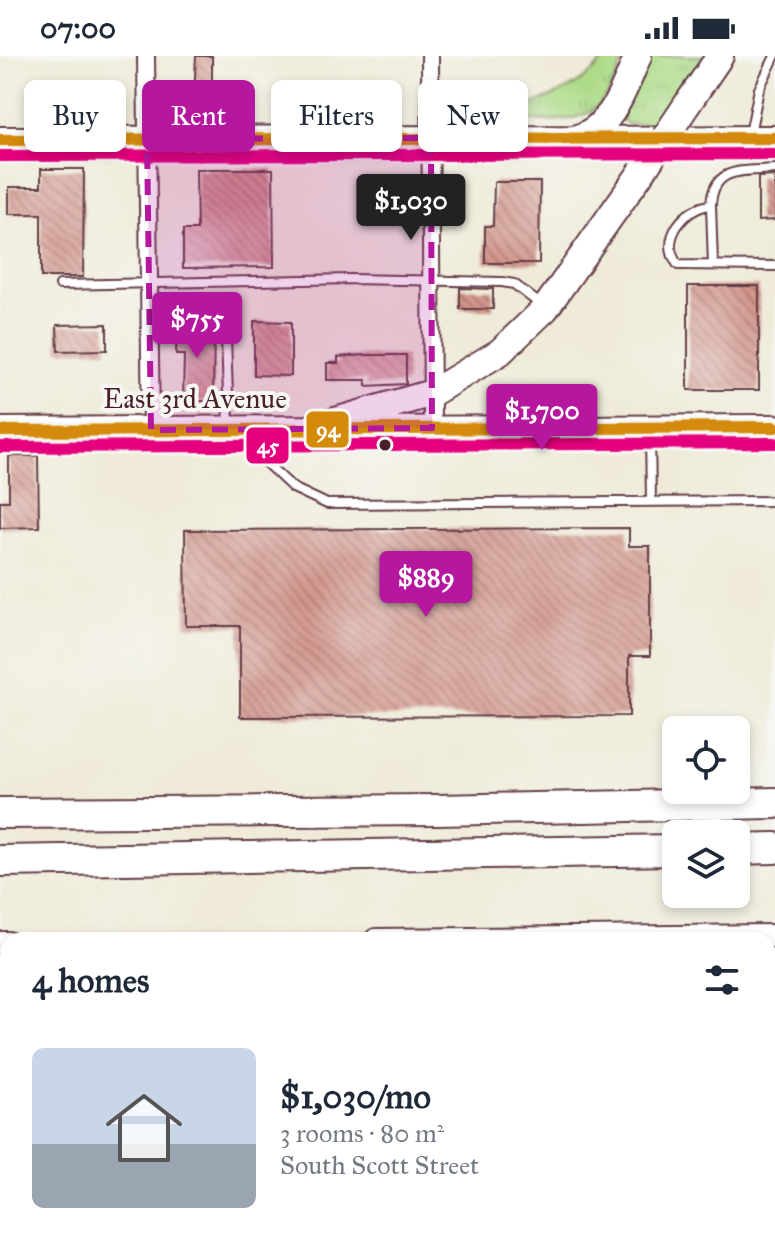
<!DOCTYPE html>
<meta charset="utf-8">
<style>
:root{--surface:#fff;--page:#f6f6f7;--text:#1f2937;--muted:#747a83;--accent:#b5179e}
body{margin:0;font-family:"IM FELL Great Primer",serif;background:var(--page);color:var(--text);height:100vh;display:flex;flex-direction:column;font-size:30px;white-space:nowrap}
*{box-sizing:border-box;margin:0}
p{font-size:26px;color:var(--muted)}
.icon{flex:none;width:44px;height:44px;fill:none;stroke:currentColor;stroke-width:2;stroke-linecap:round;stroke-linejoin:round}
.map{position:relative;flex:1;overflow:hidden}
.panel{position:absolute;left:0px;top:876px;width:776px;height:312px;display:flex;flex-direction:column;background:var(--surface);border-radius:24px 24px 0 0;box-shadow:0 4px 12px #0003}
.panel>*{flex:none}
.hud{position:absolute;left:24px;top:24px;width:728px;height:72px;display:flex;gap:16px}
.buttons{position:absolute;left:662px;top:660px;display:grid;gap:16px}
.buttons a{display:grid;place-items:center;width:88px;height:88px;border-radius:12px;background:var(--surface);box-shadow:0 4px 12px #0003;font-size:40px}
.price{position:absolute;translate:-50% -68px;padding:0 18px;border-radius:8px;background:var(--accent);color:#fff;font-size:26px;line-height:52px;filter:drop-shadow(0 2px 4px #0008)}
.price::after{content:'';position:absolute;left:50%;top:48px;width:24px;height:18px;margin-left:-12px;background:inherit;clip-path:polygon(0 0,100% 0,50% 100%)}
.price.on{background:#222;color:#fff}
ul{padding:0;list-style:none}
li{display:flex;align-items:center;gap:24px;height:200px;padding:0 32px}
li span{display:grid;place-items:center;flex:none;width:224px;height:160px;border-radius:12px;color:#555}
li>.icon{margin-inline-start:auto}
span .icon{width:96px;height:96px;fill:#fffc;stroke-width:1}
li b{font-size:34px}
h2{display:flex;justify-content:space-between;align-items:center;height:96px;padding:0 32px;font-size:34px}
.tag{padding:0 28px;border-radius:12px;background:var(--surface);box-shadow:0 4px 12px #0003;font-size:28px;line-height:72px}
.tag.on{background:var(--accent);color:#fff}
.status{display:flex;justify-content:space-between;align-items:center;height:56px;padding:0 40px;background:var(--surface);direction:ltr}
.status svg{height:22px;fill:currentColor}
.map>svg:first-child{display:block}
.grass{fill:url(#grass-tufts);stroke:#7c7d5a;stroke-width:2}
.building{fill:url(#building-back-hatch)}
.lines{fill:none;stroke-linecap:round;stroke-linejoin:round}
.service-casing{stroke:#633e45;stroke-width:12}
.minor-casing{stroke:#633e45;stroke-width:20}
.tertiary-casing{stroke:#633e45;stroke-width:26}
.secondary-casing{stroke:#633e45;stroke-width:28}
.primary-casing{stroke:#633e45;stroke-width:30}
.motorway-casing{stroke:#633e45;stroke-width:34}
.service{stroke:#fff;stroke-width:8}
.minor{stroke:#fff;stroke-width:16}
.tertiary{stroke:#fff;stroke-width:22}
.secondary{stroke:#fff;stroke-width:24}
.primary{stroke:#fff;stroke-width:26}
.motorway{stroke:#fff;stroke-width:30}
.primary-bridge-casing{stroke:#633e45;stroke-width:30;stroke-linecap:butt}
.primary-bridge{stroke:#fff;stroke-width:26}
.bus-1-casing{stroke:#f6f6f2;stroke-width:18}
.bus-2-casing{stroke:#f6f6f2;stroke-width:18}
.bus-1{stroke:#d48b09;stroke-width:12}
.bus-2{stroke:#e5007d;stroke-width:12}
.marked{fill:#b5179e;fill-opacity:0.2;stroke:#b5179e;stroke-width:6;stroke-dasharray:16 10;stroke-linejoin:round}
.bus-dot{fill:#4a1f2b;stroke:#f6f6f2;stroke-width:3}
.labels{text-anchor:middle;stroke-width:8;stroke-linejoin:round;paint-order:stroke}
.street-label{font-size:28px;fill:#4a1f2b;stroke:#f6f6f2}
.line-badge{stroke:#f6f6f2;stroke-width:3}
.badge-label{font-size:22px;text-anchor:middle;font-weight:bold;fill:#fff}
</style>
<div class="status"><b>07:00</b><svg viewBox="0 0 49 12"><path d="M0 12V9h3v3zM5 12V6h3v6zM10 12V3h3v9zM15 12V0h3v12zM26 1h20v11H26zM47 4h2v5h-2z"/></svg></div>
<div class="map">
<svg width="775" height="1188" viewBox="0 0 775 1188">
<defs>
<pattern id="grass-tufts" width="24" height="20" patternUnits="userSpaceOnUse" patternTransform="scale(2)"><rect width="24" height="20" fill="#addb88"/><path d="M3 7l-1-3M5 7V3M7 7l1-3M15 17l-1-3M17 17v-4M19 17l1-3" fill="none" stroke="#96bc76"/></pattern>
<pattern id="building-back-hatch" width="6" height="6" patternUnits="userSpaceOnUse" patternTransform="scale(2)"><rect width="6" height="6" fill="#d1948a"/><path d="M-1 5l2 2M0 0l6 6M5-1l2 2" fill="none" stroke="#ac7871"/></pattern>
</defs>
<rect width="100%" height="100%" fill="#f6f6f2"/>
<filter id="ink" filterUnits="userSpaceOnUse"><feTurbulence type="fractalNoise" baseFrequency=".0125" numOctaves="2"/><feDisplacementMap in="SourceGraphic" scale="16" xChannelSelector="R" yChannelSelector="G"/><feConvolveMatrix kernelMatrix="1 2 1 2 8 2 1 2 1" color-interpolation-filters="sRGB"/></filter>
<filter id="wash" filterUnits="userSpaceOnUse"><feTurbulence type="fractalNoise" baseFrequency=".006" numOctaves="4" result="noise"/><feDisplacementMap in="SourceGraphic" scale="32" xChannelSelector="R" yChannelSelector="G"/><feGaussianBlur stdDeviation="1.8" result="paint"/><feColorMatrix in="noise" values="0 0 0 0 0 0 0 0 0 0 0 0 0 0 0 0 0 1.4 0 .05"/><feComposite in="paint" operator="in"/></filter>
<g filter="url(#wash)">
<rect width="100%" height="100%" fill="#efebd8"/>
<path class="grass" d="M606,0h19c-7,16 -13,38 -27,50 -25,23 -79,12 -110,12 39,-12 94,-25 118,-62z
M647,0h57l-47,67 -29,1 -6,-4v-7z"/>
<g id="blocks">
<path class="building" d="M196,0h16v45h-18z
M41,113h43l-1,108h-42v-63h-32v-27h32z
M196,113h77l1,98 -91,1v-38h14z
M775,120v44l-17,1v-44z
M494,126h46l-1,81h-54v-37h8z
M688,230h71v104h-71z
M460,232l33,1v20h-33z
M254,265l37,1v54l-37,-1z
M177,267l37,1 -1,77h-30l1,-46h-8z
M107,268v26l-49,1 -1,-26z
M366,299h40v29l-40,2v-6h-39v-17h11v-6z
M9,400h29l1,71 -39,1v-27h9z
M629,472v18h21v110h-21v60l-389,1v-91h-54l-1,-96z"/>
</g>
</g>
<g filter="url(#ink)">
<use href="#blocks" fill-opacity="0" stroke="#633e45" stroke-width="2"/>
<g class="lines">
<g class="service-casing">
<path id="service" d="M750,78l9,-45 16,-33
M711,149c2,-40 33,-33 64,-36
M713,209l-2,-60c-26,2 -53,34 -33,60l97,1
M60,229l291,-6 151,3 12,2 27,21
M149,254l76,-2 4,116
M650,376l1,70
M236,379l57,53 34,16 448,-3"/>
</g>
<g class="minor-casing">
<path id="minor" d="M146,0l5,374
M430,0l2,372
M395,1180v8
M648,1180v8
M142,1188v-8"/>
</g>
<g class="tertiary-casing">
<path id="tertiary" d="M376,884l399,-4
M0,887h8"/>
</g>
<g class="secondary-casing">
<path id="secondary" d="M574,83l201,-1
M323,373l452,-2"/>
</g>
<g class="primary-casing">
<path id="primary" d="M688,47l32,-47
M0,84l574,-1c39,-10 50,-51 64,-83
M0,375l308,-2 124,-36 68,-41 45,-43 103,-146"/>
</g>
<g class="motorway-casing">
<path id="motorway" d="M0,757l438,-3 337,-7
M736,793l39,-1
M0,805l676,-11"/>
</g>
<use href="#service" class="service"/>
<use href="#minor" class="minor"/>
<use href="#tertiary" class="tertiary"/>
<use href="#secondary" class="secondary"/>
<use href="#primary" class="primary"/>
<use href="#motorway" class="motorway"/>
<g class="primary-bridge-casing">
<path id="primary-bridge" d="M648,107l40,-60"/>
</g>
<use href="#primary-bridge" class="primary-bridge"/>
<g class="bus-1-casing">
<path id="bus-1" d="M0,84l775,-2
M0,375l775,-4"/>
</g>
<g class="bus-2-casing">
<path id="bus-2" d="M0,100l775,-2
M0,391l775,-4"/>
</g>
<use href="#bus-1" class="bus-1"/>
<use href="#bus-2" class="bus-2"/>
</g>
</g>
<path class="marked" d="M431,82l1,290 -281,2 -4,-291z"/>
<circle class="bus-dot" cx="385" cy="389" r="7"/>
<g class="labels">
<g class="street-label">
<text x="195" y="352">East 3rd Avenue</text>
</g>
</g>
<g class="line-badge">
<rect x="305" y="354" width="45" height="39" rx="8" fill="#d48b09"/>
<rect x="245" y="370" width="45" height="39" rx="8" fill="#e5007d"/>
</g>
<g class="badge-label">
<text x="328" y="381">94</text>
<text x="268" y="397">45</text>
</g>
</svg>
<div class="buttons">
<a><svg class="icon" aria-label="locate" viewBox="0 0 24 24"><circle cx="12" cy="12" r="6"/><path d="M12 2v4M12 18v4M2 12h4M18 12h4"/></svg></a>
<a><svg class="icon" aria-label="layers" viewBox="0 0 24 24"><path d="M12 4l9 5-9 5-9-5zM3 14l9 5 9-5"/></svg></a>
</div>
<b class="price on" style="left:411px;top:186px">$1,030</b>
<b class="price" style="left:197px;top:304px">$755</b>
<b class="price" style="left:542px;top:396px">$1,700</b>
<b class="price" style="left:426px;top:563px">$889</b>
<div class="hud">
<a class="tag">Buy</a>
<a class="tag on">Rent</a>
<a class="tag">Filters</a>
<a class="tag">New</a>
</div>
<section class="panel">
<h2>4 homes<svg class="icon" aria-label="filters" viewBox="0 0 24 24"><path d="M4 7h16M4 17h16"/><circle cx="9" cy="7" r="2"/><circle cx="15" cy="17" r="2"/></svg></h2>
<ul>
<li><span style="background:linear-gradient(#c9d6e8 60%,#9aa5b1 0)"><svg class="icon" aria-label="home" viewBox="0 0 24 24"><path d="M3 11l9-7 9 7M6 9v11h12V9"/></svg></span><div><b>$1,030/mo</b><p>3 rooms · 80 m²</p><p>South Scott Street</p></div></li>
</ul>
</section>
</div>
